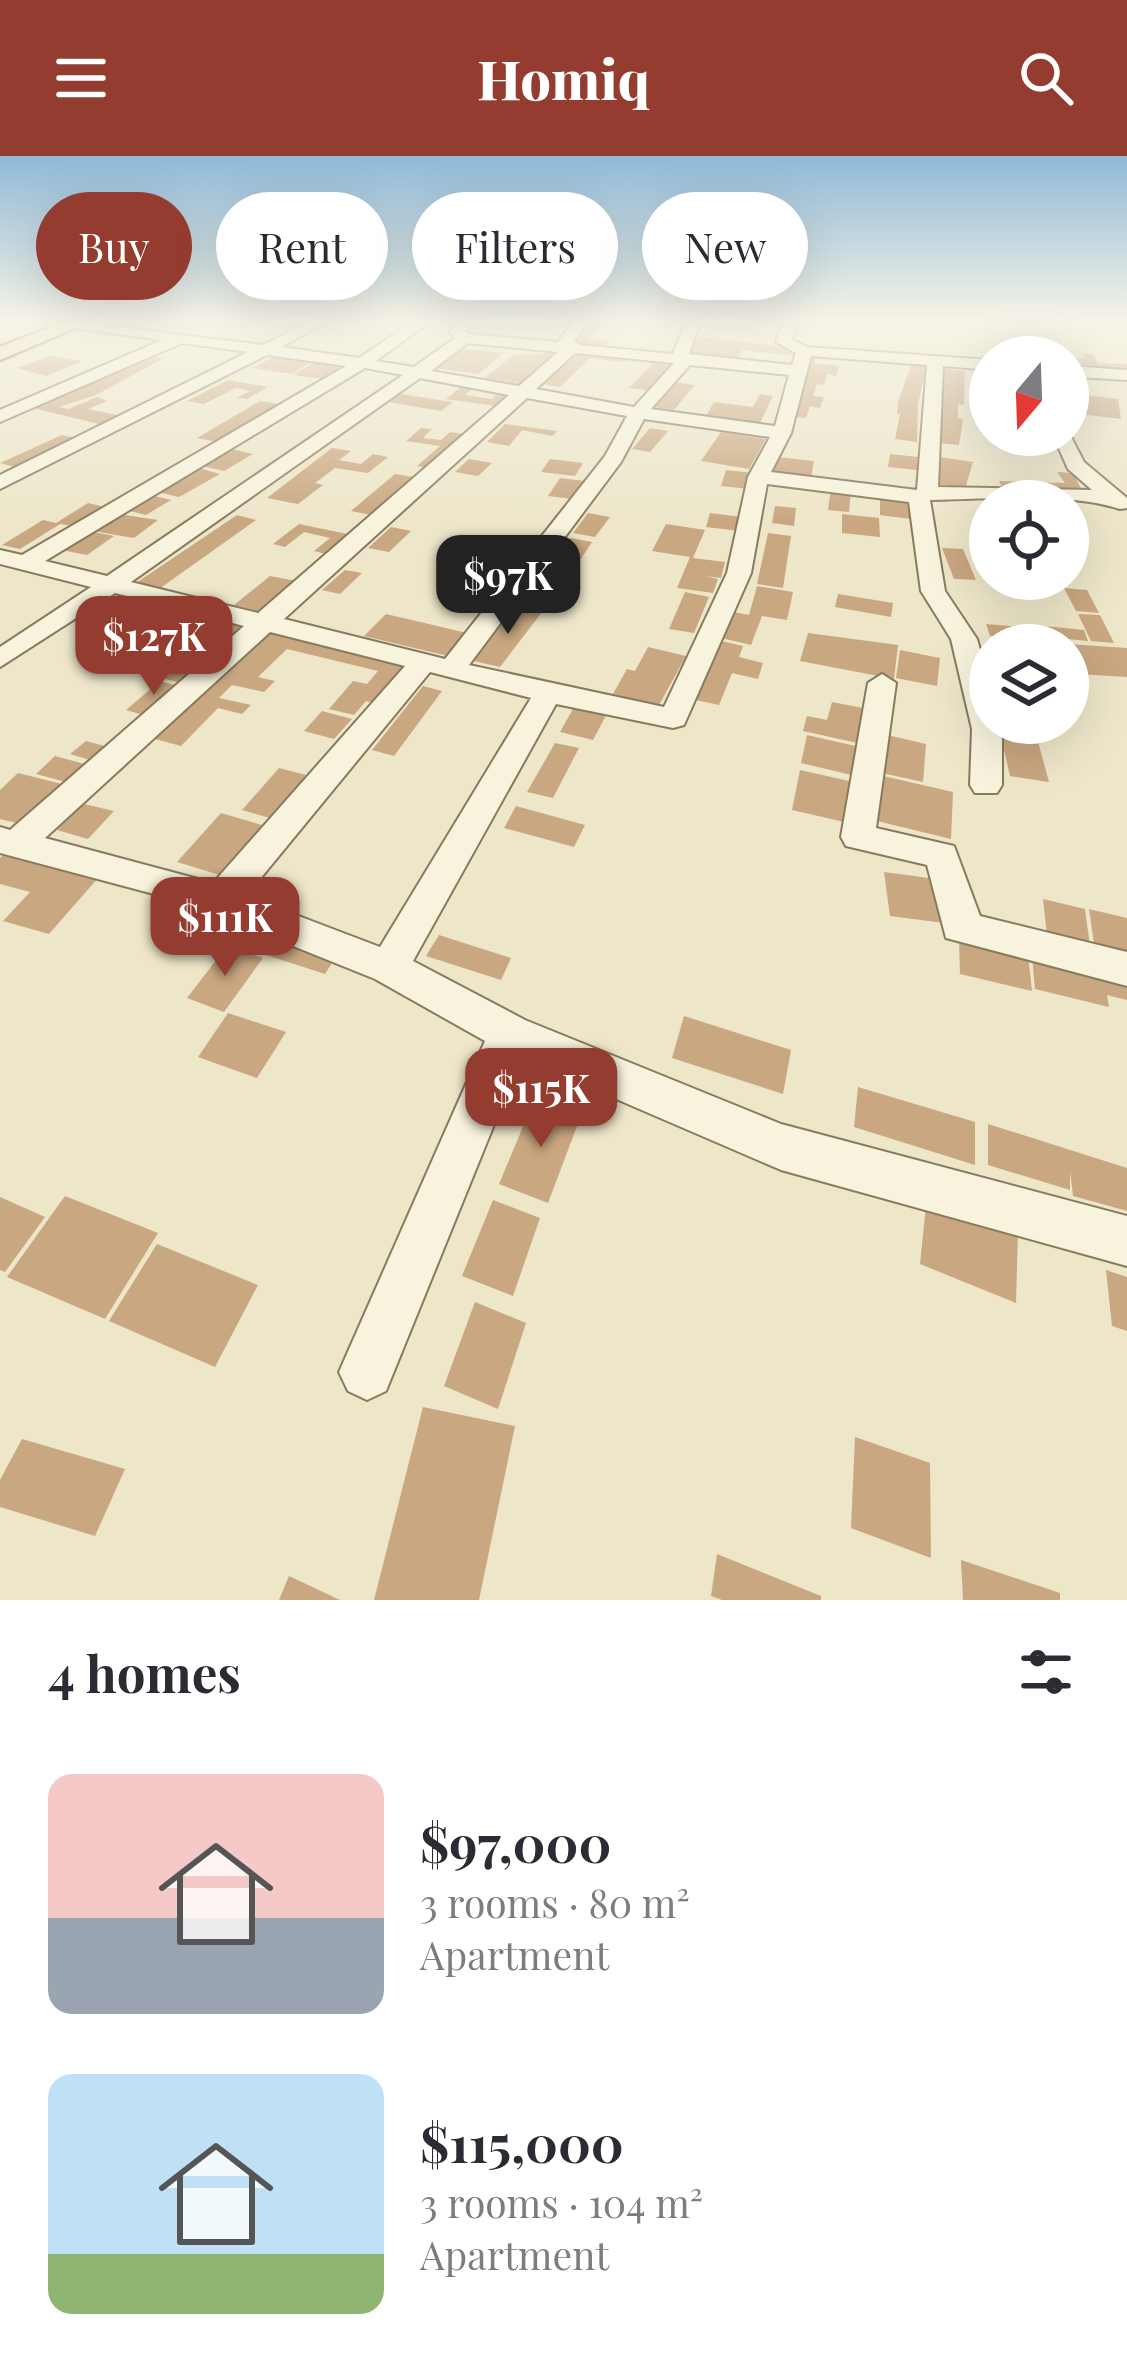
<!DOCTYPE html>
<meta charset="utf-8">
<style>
:root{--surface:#fff;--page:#f2f2f3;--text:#2b2b33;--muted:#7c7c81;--accent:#953c31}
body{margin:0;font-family:"Playfair Display",serif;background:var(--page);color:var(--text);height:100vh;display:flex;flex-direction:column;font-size:45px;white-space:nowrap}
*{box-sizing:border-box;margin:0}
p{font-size:39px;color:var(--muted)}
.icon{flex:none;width:66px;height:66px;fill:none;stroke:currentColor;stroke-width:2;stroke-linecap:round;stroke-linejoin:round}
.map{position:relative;height:1444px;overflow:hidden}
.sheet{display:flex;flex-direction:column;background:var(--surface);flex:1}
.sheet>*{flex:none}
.hud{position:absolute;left:36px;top:36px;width:1056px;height:108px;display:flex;gap:24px}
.needle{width:78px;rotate:199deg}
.fabs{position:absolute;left:969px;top:180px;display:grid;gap:24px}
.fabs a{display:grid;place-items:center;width:120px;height:120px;border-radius:50%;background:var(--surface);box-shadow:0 12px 48px #0002;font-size:60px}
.price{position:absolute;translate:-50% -102px;padding:0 27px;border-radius:24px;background:var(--accent);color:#fff;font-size:39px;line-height:78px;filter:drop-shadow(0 3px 6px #0008)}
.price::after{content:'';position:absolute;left:50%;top:72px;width:36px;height:27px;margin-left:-18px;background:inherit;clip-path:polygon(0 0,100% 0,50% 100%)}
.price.current{background:#222;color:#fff}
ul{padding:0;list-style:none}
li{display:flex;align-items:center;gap:36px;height:300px;padding:0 48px}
li span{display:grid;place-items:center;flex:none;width:336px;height:240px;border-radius:24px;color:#555}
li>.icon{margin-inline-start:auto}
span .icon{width:144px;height:144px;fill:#fffc;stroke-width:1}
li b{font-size:51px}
h2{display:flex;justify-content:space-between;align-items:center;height:144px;padding:0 48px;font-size:51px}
.chip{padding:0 42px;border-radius:54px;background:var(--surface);box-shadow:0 12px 48px #0002;font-size:42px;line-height:108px}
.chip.current{background:var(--accent);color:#fff}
header{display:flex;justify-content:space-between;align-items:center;height:156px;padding:0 48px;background:var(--accent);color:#fff;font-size:54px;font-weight:800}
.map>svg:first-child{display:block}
.building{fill:#c9a781}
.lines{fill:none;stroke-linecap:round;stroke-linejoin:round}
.minor-casing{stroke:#887a5e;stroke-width:4}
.major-casing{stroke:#574732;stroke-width:5}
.minor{fill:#f8f3dc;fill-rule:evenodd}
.major{fill:#eddfa3;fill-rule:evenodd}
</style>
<header><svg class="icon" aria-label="menu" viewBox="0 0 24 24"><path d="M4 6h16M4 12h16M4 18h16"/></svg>Homiq<svg class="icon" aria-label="search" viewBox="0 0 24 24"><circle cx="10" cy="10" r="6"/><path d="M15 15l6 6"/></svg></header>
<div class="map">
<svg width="1127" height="1444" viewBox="0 0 1127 1444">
<rect width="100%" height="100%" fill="#ede6c9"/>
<path class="building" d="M596,163h12l-19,19 21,2 -4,6 -32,-3z
M698,181l48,5 53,7 -2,7 -55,-6 -5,11 -50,-5z
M553,190l13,1 -40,37 -42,-6 30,-23 29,-1z
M581,191l50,6 -8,9 -33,-4 -30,29 -19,-3z
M809,191l10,1 -5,15 25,3 -3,10 -9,-2 -3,11 -7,-1 -4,12 11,1 -4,11 -10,-2 -4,12 -17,-2z
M459,192l44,5 -24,21 -46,-6z
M1082,197l11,1 5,9 29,1v8l-59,-4v-11l17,1z
M49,200l33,5 -35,15 -31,-8z
M275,200l38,5 -21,13 -40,-6z
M660,200l18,2 -27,33 -22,-3z
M156,201l8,1 -68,37 -37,12 9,2 29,-12 10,4 -19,8 37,8 -18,9 -74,-18z
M315,206l34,6 -20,12 -36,-5z
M912,207l15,2 -9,39 -1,38 -22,-3 5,-25h-3l1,-12z
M943,213l22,2 -1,34 -6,-1v14l5,1 -4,26 -19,-2z
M228,224l40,7 -21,12 -10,-1 13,-7 -14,-3 -32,16 -17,-3z
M674,226l21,3 -21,25 -21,-3z
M462,230l11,2 -8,7 27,4 8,-8 11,2 -15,13 -50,-7z
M401,238l44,7 8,1 -12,9 -52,-9z
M760,238l13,2 -13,27 -54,-7 8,-14 39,5z
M1076,238l42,5 3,20 -41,-5z
M260,245l20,3 -63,38 -20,-4z
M505,268l53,7 -6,5 -30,-6 -13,16 -22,-4z
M421,272l11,1 -9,9 18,2 9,-8 22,3 -36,34 -19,-3 23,-20 -34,-5z
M650,272l18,3 -18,21 -18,-3z
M721,276l45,7 -17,30 -48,-8z
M62,279l18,4 -62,29 -18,-5z
M332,292l19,3 -12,9 22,4 12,-10 15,3 -20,16 -33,-5 -20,15 8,2 -25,19 -31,-6z
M232,293l21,5 -29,17 -22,-5z
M890,298l28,3 -1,13 -29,-3z
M777,301l37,4 -3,17 -39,-5z
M940,301l33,5 -8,27 -29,-5z
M469,303l23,4 -14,13 -23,-4z
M550,303l33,4 -8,13 -34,-4z
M199,312l21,6 -41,23 -22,-5z
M726,314l28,3 -4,16 -29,-3z
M1057,316l16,1 11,21 -81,-4 -4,-9 66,2z
M395,318l30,5 -44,38 -30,-6z
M560,322l25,3 -12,18 -25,-3z
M831,332l20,2 -2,22 -21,-2z
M151,339l20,5 -25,15 -20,-5z
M880,340l29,4 2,19 -31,-4z
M88,347l17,4 -32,19 -13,-2 -40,25 -18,-4 41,-25 13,3z
M775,350l21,2 -2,18 -22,-3z
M588,357l22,4 -15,20 -22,-4z
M710,357l32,4 -3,14 -33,-4z
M118,358l40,6 -24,18 -41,-7z
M842,358l37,4 1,19 -38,-4z
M237,359l19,5 -97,69 -23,-6z
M299,368l58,12 -23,20 -20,-5 16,-13 -26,-6 -19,15 -12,-3z
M666,368l39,6 -12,28 32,4 -4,16 -16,-2 13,3 -5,14 -36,-5 13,-31 -38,-6z
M391,371l20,4 -22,21 -21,-4z
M88,375l26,5 -27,19 -26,-5z
M768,377l23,3 -8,52 -26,-4z
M571,382l21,4 -11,17 -22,-4z
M942,392l21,1 13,31 -22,-1z
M555,403l21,4 -28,37 -21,-5z
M345,414l17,3 -22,21 -18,-4z
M270,420l31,6 -36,31 -31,-8z
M757,430l36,6 -6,28 -25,-4 -11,29 -34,-8 11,-26 21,4z
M1064,432l23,2 12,23 -23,-2z
M685,436l24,5 -15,36 -25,-4z
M838,438l55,9 -2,14 -56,-10z
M515,451l27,5 -42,55 -26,-6z
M185,454l67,16 -67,58 -31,-8 59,-46 -18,-5 -21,17 -22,-6z
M386,458l81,19 -19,23 -84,-20z
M1078,458l22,1 14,28 -23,-2z
M986,468l46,4 6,11 -48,-3z
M1034,469l50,5 4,11 -50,-5z
M269,474l140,34 -33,40 -10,-3 -12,14 -25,-6 24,-28 14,3 11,-13 -91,-22 -29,28 17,4 -11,11 -32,-7 -13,13 32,7 -9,9 -24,-6 -37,38 -26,-7z
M808,477l90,12 -4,34 -94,-18z
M717,484l26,6 -4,11 24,6 -5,16 -26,-6 -13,32 -28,-6z
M1068,488l59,4v29l-51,-3z
M648,491l38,9 -27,49 -46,-11 14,-25 8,2z
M900,494l40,8 -3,28 -41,-8z
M160,525l21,6 -34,29 -21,-6z
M423,530l19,5 -48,65 -22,-6z
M579,542l32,8 -18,34 -33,-8z
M832,546l36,7 -6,35 -59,-13 4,-15 20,4z
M322,555l30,8 -18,20 -30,-8z
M998,567h35l16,59 -39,-6z
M883,578l43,10 -3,38 -46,-10z
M807,579l57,13 -4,29 -59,-14z
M86,585l26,7 -16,14 -26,-8z
M555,587l24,5 -26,50 -26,-6z
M55,600l37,10 -19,18 -37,-10z
M279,612l27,7 -36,43 -28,-8z
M800,614l58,13 -5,41 -61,-14z
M18,617l48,12 -41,40 -25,-6v-29z
M879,619l74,17 -2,47 -78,-19z
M84,648l30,7 -26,28 -31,-9z
M516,650l69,19 -11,22 -70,-19z
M221,657l44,13 -42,50 -46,-14z
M6,696l93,25 -50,57 -46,-13 27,-29 -30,-8v-26z
M884,716l52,7 8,44 -54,-7z
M1043,743l42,10 5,37 -43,-10z
M1089,753l38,9v33l-33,-8z
M267,773l72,23 -14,22 -74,-24z
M439,779l72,23 -10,22 -75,-24z
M959,783l69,16 4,36 -72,-17z
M227,790l36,12 -39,54 -37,-14z
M1032,801l95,20v23l-20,-5 2,12 -74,-18z
M228,857l58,19 -29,46 -59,-21z
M684,860l107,34 -8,44 -111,-36z
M858,931l117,35v43l-121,-38z
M536,940l46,17 -34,90 -49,-19z
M988,968l139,44v43l-54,-15 -3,-25v19l-82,-25z
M65,1040l93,37 -53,86 -98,-42z
M927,1040l91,34 -2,73 -96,-39z
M0,1041l45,20 -40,55 -5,-2z
M493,1044l47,18 -27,78 -51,-20z
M157,1088l101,41 -43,82 -106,-46z
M1106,1114l21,7v54l-15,-5z
M475,1146l51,21 -28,86 -54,-23z
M423,1251l92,19 -36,174h-105z
M855,1281l75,26 1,95 -80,-30z
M22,1283l103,30 -30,67 -95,-29v-27z
M717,1398l104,42v4h-99l-11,-4z
M961,1404l99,33v7h-97z
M289,1420l51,24h-61z"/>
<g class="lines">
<g class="minor-casing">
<path id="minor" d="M314,163h19l-52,28 78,11 58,-39h17l-58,42 38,6 41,-29 -6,-7 14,-12h16l-14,12 4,3 89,8 17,-23h15l-16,22 7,4 92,9 14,-35h14l-12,35 103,11 4,-12 -20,-11 8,-23h14l-6,21 15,7 183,13v10l-47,-4 -5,121 154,3 -24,-21 -15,-34h15v-4l16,31 43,36v10l-7,1c-50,-17 -133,-10 -190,-9l15,91 32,48 13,46v38h10l2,6v56l-5,8h-22l-5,-8 2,-56 -21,-90 -30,-48 -12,-89 -142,-18 -16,89 -67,152 -11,3 -117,-24 -143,257 112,59 256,104 346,92v50l-346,-96 -260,-112 -135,333 -19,9 -19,-9 -9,-19 146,-331 -110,-62 -191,-77 -184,-49v-26l10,3 234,-204 -129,-33 -115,74v-20l91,-60 -91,-23v-14l22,5 324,-189 -79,-11 -267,134v-14l248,-123 -66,-9 -182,79v-12l162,-70 -87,-12 -5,-7 193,24zM468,187l90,9 -39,34 -88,-15zM575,197l99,10 -40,44 -98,-18zM811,200l116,9 -10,125 -146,-18 20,-39zM690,209l99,10 -14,51 -124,-17zM365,212l38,7 -296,201 -62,-15zM420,222l89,17 -251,218 -127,-31zM527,242l100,18 -22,40 -160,203 -161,-40zM644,263l126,18 -22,40 -21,96 -63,134 -195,-42 152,-203zM270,476l135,34 -192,217 -168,-45zM430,516l101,26 -151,249 -134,-51z
M1068,210l59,4v10l-49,-3 -1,31 -9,5z
M882,518l14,9 -20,145 78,18 26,70 147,36v34l-181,-48 -19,-73 -81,-19 -5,-9 27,-154z"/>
</g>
<g class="major-casing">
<path id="major" d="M71,163h25l-96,41v-13z"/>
</g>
<use href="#minor" class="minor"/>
<use href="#major" class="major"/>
</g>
<linearGradient id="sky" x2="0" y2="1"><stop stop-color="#8fb9d7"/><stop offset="0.45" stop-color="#f7f4e7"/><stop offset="1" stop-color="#f7f4e7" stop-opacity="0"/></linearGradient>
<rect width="1127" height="365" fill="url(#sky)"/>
</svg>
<div class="fabs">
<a><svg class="needle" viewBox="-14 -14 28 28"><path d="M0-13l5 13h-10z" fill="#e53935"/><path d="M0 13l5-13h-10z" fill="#7c7c81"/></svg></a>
<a><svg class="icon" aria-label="locate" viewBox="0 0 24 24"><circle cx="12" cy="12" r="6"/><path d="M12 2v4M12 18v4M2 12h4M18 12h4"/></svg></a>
<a><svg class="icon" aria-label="layers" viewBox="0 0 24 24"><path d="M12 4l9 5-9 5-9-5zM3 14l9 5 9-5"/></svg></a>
</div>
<b class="price current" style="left:508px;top:481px">$97K</b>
<b class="price" style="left:154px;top:542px">$127K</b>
<b class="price" style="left:225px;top:823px">$111K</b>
<b class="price" style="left:541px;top:994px">$115K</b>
<div class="hud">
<a class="chip current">Buy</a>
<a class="chip">Rent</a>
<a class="chip">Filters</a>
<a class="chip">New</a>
</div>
</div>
<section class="sheet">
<h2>4 homes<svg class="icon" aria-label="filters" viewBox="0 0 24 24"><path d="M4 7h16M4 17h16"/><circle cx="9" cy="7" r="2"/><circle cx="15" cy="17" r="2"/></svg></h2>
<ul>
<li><span style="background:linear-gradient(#f6c9c9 60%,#9aa5b1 0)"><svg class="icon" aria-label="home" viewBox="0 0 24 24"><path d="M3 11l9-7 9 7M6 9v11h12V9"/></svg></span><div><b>$97,000</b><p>3 rooms · 80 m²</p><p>Apartment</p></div></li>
<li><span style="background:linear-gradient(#bfe0f5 75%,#8fb573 0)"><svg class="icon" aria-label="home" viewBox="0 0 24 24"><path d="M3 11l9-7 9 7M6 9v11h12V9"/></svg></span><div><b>$115,000</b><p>3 rooms · 104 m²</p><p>Apartment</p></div></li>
</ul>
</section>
